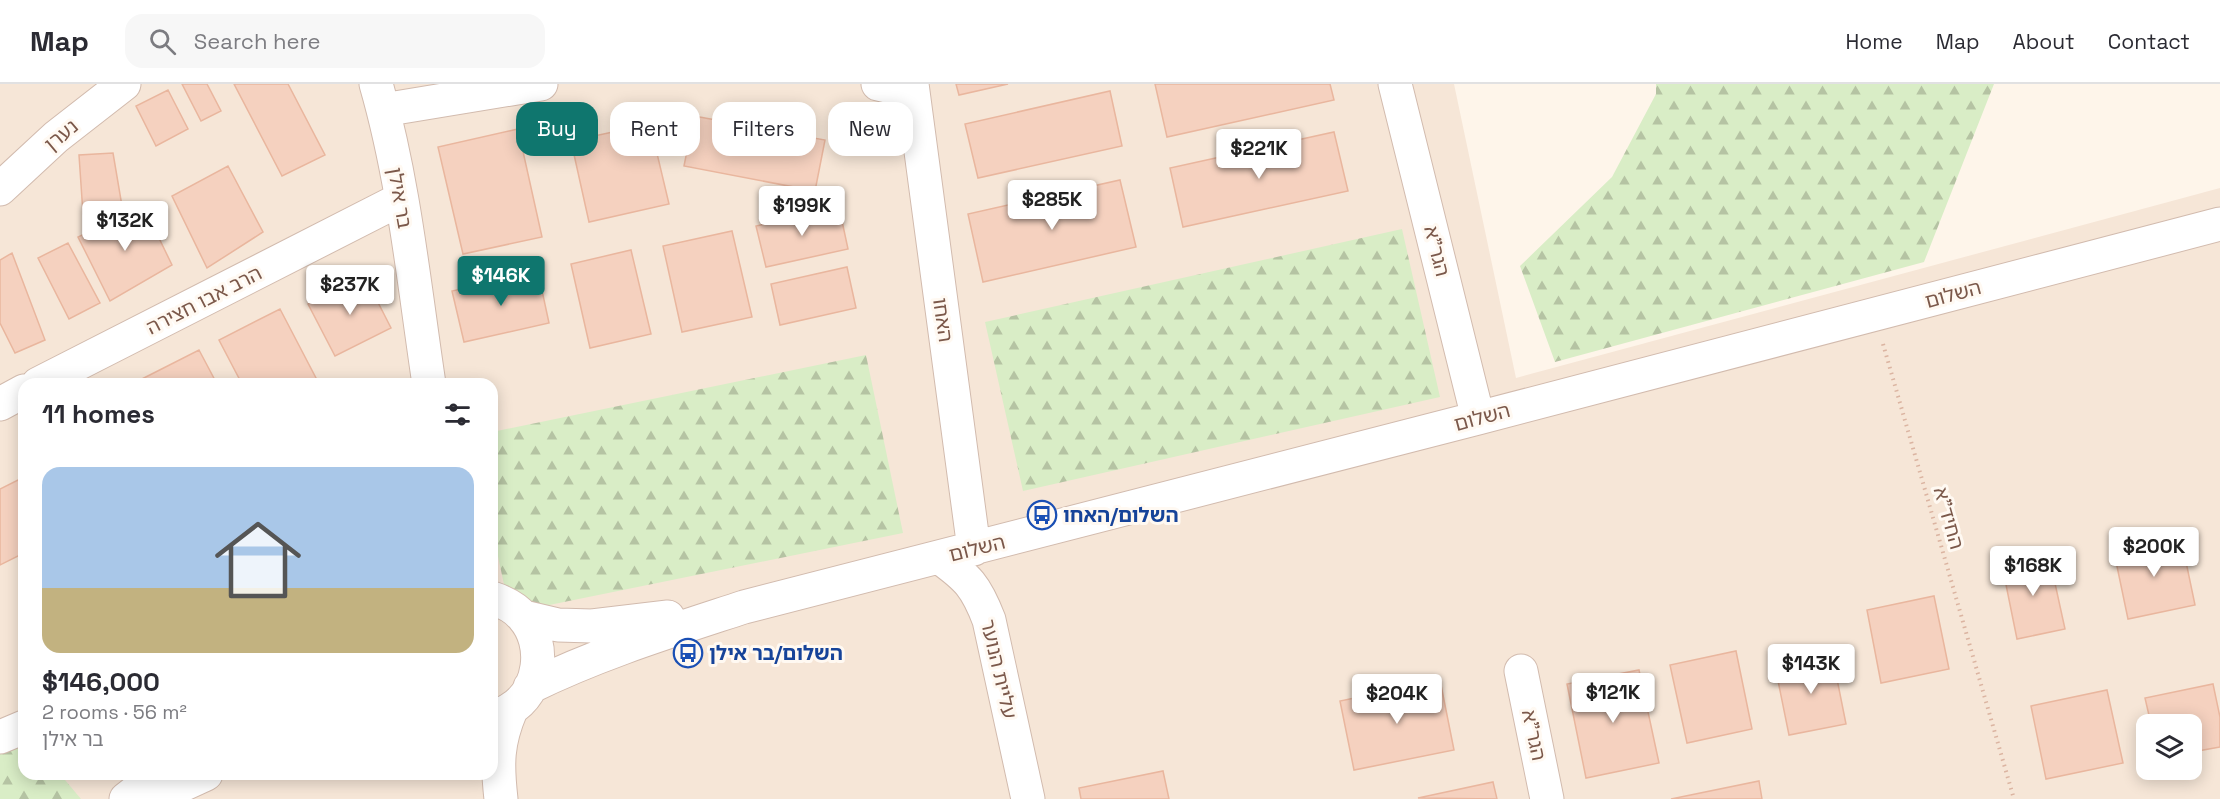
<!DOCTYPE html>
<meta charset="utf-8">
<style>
:root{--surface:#fff;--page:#f7f7f7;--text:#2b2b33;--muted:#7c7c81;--line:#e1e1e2;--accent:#0f766e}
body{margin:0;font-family:"Space Grotesk","Noto Sans Hebrew",sans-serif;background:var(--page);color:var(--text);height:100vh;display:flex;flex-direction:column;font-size:22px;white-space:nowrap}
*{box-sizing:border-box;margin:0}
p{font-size:20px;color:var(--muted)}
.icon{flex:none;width:33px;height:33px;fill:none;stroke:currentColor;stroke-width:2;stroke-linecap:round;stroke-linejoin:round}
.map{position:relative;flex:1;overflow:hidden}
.panel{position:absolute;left:18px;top:294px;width:480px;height:402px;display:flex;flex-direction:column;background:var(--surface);border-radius:18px;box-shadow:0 3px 15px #0003}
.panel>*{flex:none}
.guide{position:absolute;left:516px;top:18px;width:570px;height:54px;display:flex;gap:12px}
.controls{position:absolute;left:2136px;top:630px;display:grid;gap:12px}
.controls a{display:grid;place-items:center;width:66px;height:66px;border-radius:12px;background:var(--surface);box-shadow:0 3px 15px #0003;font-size:30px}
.price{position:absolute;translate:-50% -51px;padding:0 14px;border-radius:6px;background:#fff;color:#222;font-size:20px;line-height:39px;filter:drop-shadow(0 2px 3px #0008)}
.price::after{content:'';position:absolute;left:50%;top:36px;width:18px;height:14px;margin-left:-9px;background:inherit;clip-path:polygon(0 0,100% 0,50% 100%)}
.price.on{background:var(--accent);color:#fff}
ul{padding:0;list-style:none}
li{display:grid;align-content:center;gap:12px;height:318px;padding:0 24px}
li span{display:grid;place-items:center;height:186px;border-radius:18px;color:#555}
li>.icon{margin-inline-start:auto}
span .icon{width:108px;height:108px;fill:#fffc;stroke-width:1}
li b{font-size:26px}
h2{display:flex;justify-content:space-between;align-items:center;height:72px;padding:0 24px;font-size:26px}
.chip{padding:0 21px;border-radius:18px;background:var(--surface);box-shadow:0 3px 15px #0003;font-size:21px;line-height:54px}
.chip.on{background:var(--accent);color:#fff}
header{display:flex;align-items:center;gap:36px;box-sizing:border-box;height:84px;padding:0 30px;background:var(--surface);border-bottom:2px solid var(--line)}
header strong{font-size:28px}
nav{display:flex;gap:33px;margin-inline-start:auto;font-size:21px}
.search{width:420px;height:54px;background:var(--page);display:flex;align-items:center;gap:15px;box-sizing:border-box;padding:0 21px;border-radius:18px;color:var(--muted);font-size:22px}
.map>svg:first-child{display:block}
.residential{fill:#f6e6d7;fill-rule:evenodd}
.forest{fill:url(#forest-firs)}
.building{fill:#f5d1bf;stroke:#e9b69e;stroke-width:1.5}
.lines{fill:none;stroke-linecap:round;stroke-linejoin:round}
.minor-casing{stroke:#d2bbae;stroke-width:35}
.path{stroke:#dbb4a1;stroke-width:4;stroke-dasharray:1.5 4.5;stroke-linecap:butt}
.minor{stroke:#fff;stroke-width:33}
.labels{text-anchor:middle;stroke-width:6;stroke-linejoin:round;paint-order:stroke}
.street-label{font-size:20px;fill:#7b584a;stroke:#fff9f2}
.transit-label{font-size:20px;font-weight:bold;fill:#164399;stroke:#fff9f2;text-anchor:start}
</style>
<header>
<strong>Map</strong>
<div class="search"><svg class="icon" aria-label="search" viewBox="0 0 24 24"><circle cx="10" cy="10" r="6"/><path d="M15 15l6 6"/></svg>Search here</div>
<nav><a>Home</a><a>Map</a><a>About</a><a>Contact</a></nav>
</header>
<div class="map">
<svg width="2220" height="715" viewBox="0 0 2220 715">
<defs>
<pattern id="forest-firs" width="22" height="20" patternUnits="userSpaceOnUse" patternTransform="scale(1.5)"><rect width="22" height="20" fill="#d9edc6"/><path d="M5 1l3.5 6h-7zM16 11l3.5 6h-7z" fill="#b5c3a3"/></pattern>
</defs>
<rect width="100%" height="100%" fill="#fef5ea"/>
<path class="residential" d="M0,0h1454l62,294 704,-190v611h-2220zM24,300h468v390h-468zM2146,640h46v46h-46z"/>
<path class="forest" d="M1656,0h338l-70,178 -369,100 -35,-96 92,-89 44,-83z
M1402,145l38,168 -417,94 -38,-169z
M866,271l37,178 -393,80 -18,-85v-96z
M24,645v45h36l21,25h-81v-65z"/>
<path class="building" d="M182,0h25l14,27 -20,10z
M234,0h54l37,71 -43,21z
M956,0h52l-49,11z
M1155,0h175l4,16 -167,37z
M168,6l20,39 -32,17 -20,-40z
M1110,7l12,55 -144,32 -13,-54z
M694,32l131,24 -10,51 -131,-25z
M650,40l19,80 -80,18 -18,-81z
M518,45l24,108 -79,17 -25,-107z
M1334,48l14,59 -165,36 -13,-59z
M113,69l9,53 -39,8 -4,-59z
M228,82l35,66 -56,36 -35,-72z
M1120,96l16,67 -153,35 -15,-68z
M143,121l29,60 -62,36 -32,-64z
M839,123l9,42 -82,18 -10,-41z
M732,147l20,86 -70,15 -19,-86z
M68,159l32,60 -31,16 -31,-61z
M631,166l20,84 -61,14 -19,-84z
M12,169l33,87 -30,13 -15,-30v-63z
M847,183l9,41 -76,17 -9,-41z
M538,188l11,51 -85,19 -12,-51z
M364,191l27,53 -56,28 -27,-52z
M280,225l37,71 -8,4h-67l-23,-44z
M199,266l18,34h-85z
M24,393v76l-24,12v-76z
M2181,454l14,67 -67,14 -14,-67z
M2049,472l16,73 -48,10 -15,-74z
M1934,512l15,73 -68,14 -14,-73z
M1736,567l16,78 -65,14 -17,-78z
M1832,570l14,70 -57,11 -14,-69z
M1639,586l20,93 -73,15 -19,-94z
M1440,596l14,70 -100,20 -14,-69z
M2213,600l7,33v30l-28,5v-28h-41l-6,-26z
M2107,606l16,73 -77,16 -15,-73z
M1163,687l6,28h-88l-2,-11z
M1759,697l3,18h-91z
M1493,698l4,17 -79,-1z"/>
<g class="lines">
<g class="minor-casing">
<path id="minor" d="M376,0c28,97 38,200 53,300
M878,0l34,8
M912,0l62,465
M1395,0l83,334
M383,26l158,-26
M0,105l56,-52 68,-53
M38,300l363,-185
M0,320l24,-13
M939,473c29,21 37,29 50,63l39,179
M492,514c12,4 23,9 31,19 24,27 18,75 -14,93 -5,3 -11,5 -17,8
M524,533l34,8 34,1 76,-9
M1521,587l26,128
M530,603c69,-34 141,-56 214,-80l734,-189 742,-194
M0,653l24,-10
M126,715l32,-25
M152,715l54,-25
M501,715c-4,-35 -4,-56 10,-89"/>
</g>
<path class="path" d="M1883,260l131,455"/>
<use href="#minor" class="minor"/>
</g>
<defs>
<g id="bus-ring" transform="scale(1.5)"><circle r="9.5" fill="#fff9f2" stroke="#1a4fb4" stroke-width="1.5"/><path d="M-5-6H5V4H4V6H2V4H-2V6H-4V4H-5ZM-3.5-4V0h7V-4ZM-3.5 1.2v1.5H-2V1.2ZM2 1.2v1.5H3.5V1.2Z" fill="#1a4fb4"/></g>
</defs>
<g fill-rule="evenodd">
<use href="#bus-ring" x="1042" y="431"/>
<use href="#bus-ring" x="688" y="569"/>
</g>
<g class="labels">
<g class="street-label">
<text transform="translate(61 51) rotate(-40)" y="7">נערן</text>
<text transform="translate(400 114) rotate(80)" y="7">בר אילן</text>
<text transform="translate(1437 167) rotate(76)" y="7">הגר"א</text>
<text transform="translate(1953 210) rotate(-15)" y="7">השלום</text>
<text transform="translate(204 216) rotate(-27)" y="7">הרב אבו חצירה</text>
<text transform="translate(943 236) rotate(82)" y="7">האחו</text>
<text transform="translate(1482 333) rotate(-15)" y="7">השלום</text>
<text transform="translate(1949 434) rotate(74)" y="7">החיד"א</text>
<text transform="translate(977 464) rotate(-14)" y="7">השלום</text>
<text transform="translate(999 585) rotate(77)" y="7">עליית הנוער</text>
<text transform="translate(1534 651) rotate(78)" y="7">הגר"א</text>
</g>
<g class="transit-label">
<text x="1063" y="438">השלום/האחו</text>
<text x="709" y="576">השלום/בר אילן</text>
</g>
</g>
</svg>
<div class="controls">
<a><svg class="icon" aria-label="layers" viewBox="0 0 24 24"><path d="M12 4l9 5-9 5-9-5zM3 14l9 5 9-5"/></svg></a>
</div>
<b class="price" style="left:1259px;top:96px">$221K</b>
<b class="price" style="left:1052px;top:147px">$285K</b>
<b class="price" style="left:802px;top:153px">$199K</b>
<b class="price" style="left:125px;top:168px">$132K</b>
<b class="price on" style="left:501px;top:223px">$146K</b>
<b class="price" style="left:350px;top:232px">$237K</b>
<b class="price" style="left:2154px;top:494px">$200K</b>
<b class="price" style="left:2033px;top:513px">$168K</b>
<b class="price" style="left:1811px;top:611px">$143K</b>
<b class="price" style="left:1613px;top:640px">$121K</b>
<b class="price" style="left:1397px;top:641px">$204K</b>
<div class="guide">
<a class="chip on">Buy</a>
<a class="chip">Rent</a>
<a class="chip">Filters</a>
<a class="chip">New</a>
</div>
<section class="panel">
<h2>11 homes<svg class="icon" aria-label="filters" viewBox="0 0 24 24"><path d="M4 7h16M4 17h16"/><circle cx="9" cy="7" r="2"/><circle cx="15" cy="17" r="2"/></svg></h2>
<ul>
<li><span style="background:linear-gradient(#a9c7e8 65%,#c2b280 0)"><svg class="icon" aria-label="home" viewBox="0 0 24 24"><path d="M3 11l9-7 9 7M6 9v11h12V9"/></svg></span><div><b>$146,000</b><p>2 rooms · 56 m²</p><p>בר אילן</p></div></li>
</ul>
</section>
</div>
